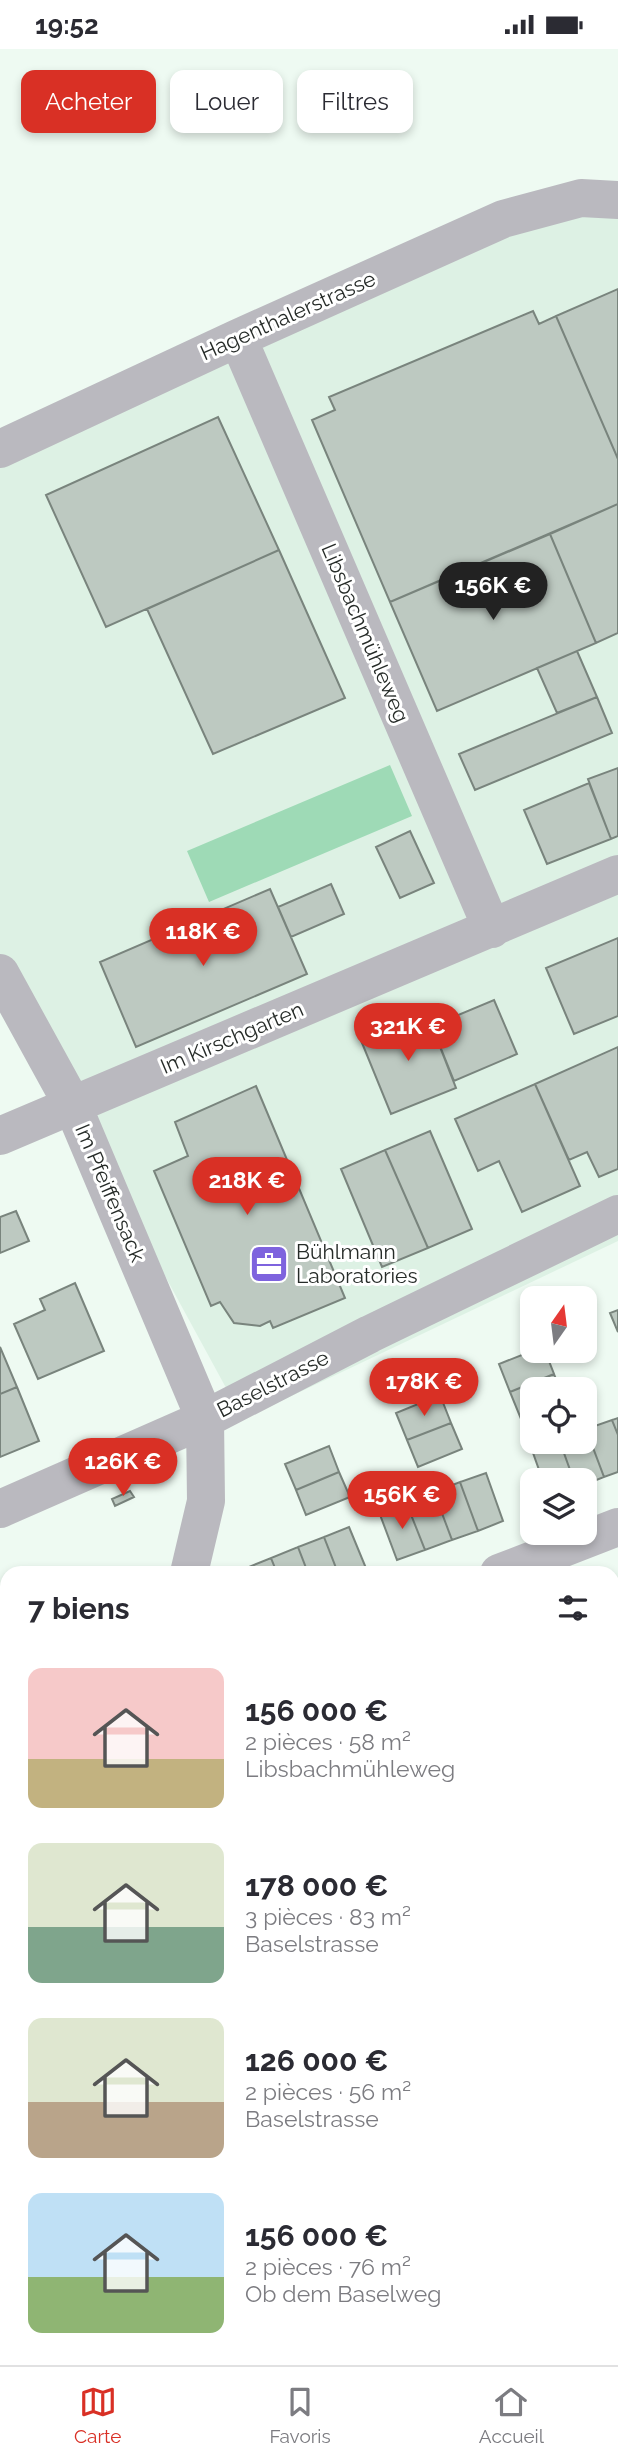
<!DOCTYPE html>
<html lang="fr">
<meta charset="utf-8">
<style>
:root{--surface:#fff;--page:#f2f2f3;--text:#2b2b33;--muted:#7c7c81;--line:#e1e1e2;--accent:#d93025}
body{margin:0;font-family:Raleway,sans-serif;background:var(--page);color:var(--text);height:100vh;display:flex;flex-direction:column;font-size:26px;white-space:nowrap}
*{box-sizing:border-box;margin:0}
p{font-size:23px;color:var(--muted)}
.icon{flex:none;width:38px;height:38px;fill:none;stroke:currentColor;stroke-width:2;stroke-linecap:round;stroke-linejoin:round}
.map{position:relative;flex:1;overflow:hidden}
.sheet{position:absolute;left:0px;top:1517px;width:620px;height:800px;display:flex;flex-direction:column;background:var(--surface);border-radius:21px 21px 0 0;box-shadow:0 4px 10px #0003}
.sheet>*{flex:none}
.guide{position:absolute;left:21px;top:21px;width:578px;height:63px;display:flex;gap:14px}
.needle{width:46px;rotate:14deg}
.controls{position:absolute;left:520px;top:1237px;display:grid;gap:14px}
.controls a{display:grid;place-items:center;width:77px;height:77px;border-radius:14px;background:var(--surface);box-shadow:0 4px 10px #0003;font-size:35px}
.price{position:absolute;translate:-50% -60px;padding:0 16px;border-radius:24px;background:var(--accent);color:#fff;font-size:23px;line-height:46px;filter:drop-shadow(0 2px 4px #0008)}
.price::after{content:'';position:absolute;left:50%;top:42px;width:21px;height:16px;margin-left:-10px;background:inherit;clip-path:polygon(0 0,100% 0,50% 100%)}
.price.selected{background:#222;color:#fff}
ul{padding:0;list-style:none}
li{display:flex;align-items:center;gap:21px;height:175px;padding:0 28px}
li span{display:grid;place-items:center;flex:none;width:196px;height:140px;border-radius:14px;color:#555}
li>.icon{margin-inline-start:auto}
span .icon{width:84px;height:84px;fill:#fffc;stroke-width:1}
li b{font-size:30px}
h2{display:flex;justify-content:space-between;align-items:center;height:84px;padding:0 28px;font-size:30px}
.chip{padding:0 24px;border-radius:14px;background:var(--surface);box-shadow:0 4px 10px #0003;font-size:24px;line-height:63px}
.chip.selected{background:var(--accent);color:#fff}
.status{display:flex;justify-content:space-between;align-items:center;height:49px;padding:0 35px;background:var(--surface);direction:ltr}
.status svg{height:19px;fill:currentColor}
.menu{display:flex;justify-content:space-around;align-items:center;height:98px;border-top:2px solid var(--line);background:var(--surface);font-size:19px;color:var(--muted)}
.menu a{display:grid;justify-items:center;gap:4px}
.menu .selected{color:var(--accent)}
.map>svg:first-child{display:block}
.built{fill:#ddf1e4}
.green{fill:#9edab6}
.building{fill:#bdc9c1;stroke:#79847d;stroke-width:2}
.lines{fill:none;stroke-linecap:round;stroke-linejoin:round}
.minor{stroke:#bab9bf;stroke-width:38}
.labels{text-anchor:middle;stroke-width:6;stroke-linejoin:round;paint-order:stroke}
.street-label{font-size:21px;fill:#262b28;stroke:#fff}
.poi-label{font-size:21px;fill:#262b28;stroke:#fff;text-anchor:start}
</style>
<div class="status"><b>19:52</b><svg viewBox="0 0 49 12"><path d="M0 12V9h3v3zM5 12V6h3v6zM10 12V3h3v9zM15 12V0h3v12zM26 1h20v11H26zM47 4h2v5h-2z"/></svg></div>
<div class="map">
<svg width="618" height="2316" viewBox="0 0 618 2316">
<rect width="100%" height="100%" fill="#eefaf2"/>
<path class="built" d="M618,151v1041l-375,178 -243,-446v-524l503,-230z"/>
<path class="green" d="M390,716l22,51 -203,86 -22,-51z
M618,1843v473h-212l3,-6h203v-455z"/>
<path class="building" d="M618,240v170l-62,-143z
M533,262l6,13 17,-8 62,143v45l-228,98 -78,-182 23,-10 -6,-13z
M218,368l61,133 -173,77 -60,-132z
M618,455v129l-22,10 -46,-109z
M550,485l46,109 -159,68 -47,-109z
M279,501l66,148 -132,56 -66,-145z
M577,602l20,46 -40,16 -20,-45z
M597,648l15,36 -137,57 -16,-36z
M618,719v68l-7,3 -23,-60z
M589,734l22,56 -64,25 -23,-54z
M410,782l24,52 -34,15 -24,-51z
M331,835l13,30 -53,23 -13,-30z
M270,840l37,85 -171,73 -36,-85z
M618,889v78l-44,18 -28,-66z
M494,951l23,54 -63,27 -22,-55z
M426,962l30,77 -65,26 -31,-76z
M618,998v122l-19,8 -12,-25 -18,8 -34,-76z
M535,1035l45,102 -58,26 -23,-51 -21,10 -23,-52z
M256,1037l89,212 -72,30 -3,-7 -10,5 -26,-3 -14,-21 -9,4 -57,-135 34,-15 -13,-34z
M430,1082l42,98 -44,19 -43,-98z
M385,1101l43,98 -46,19 -41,-98z
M16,1162l13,30 -29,12v-36z
M75,1234l29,68 -66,28 -24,-55 31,-14 -5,-11z
M618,1261v22l-8,-19z
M0,1298l17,40 -17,7z
M532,1302h13l9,23 -44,18 -11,-28z
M554,1325l6,15h-28v25l-11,5 -11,-27z
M17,1338l22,54 -39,16v-63z
M440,1346l11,28 -44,17 -11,-27z
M618,1369v17l-6,-15z
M612,1371l6,15v37l-14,5 -18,-48z
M451,1374l11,26 -44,18 -11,-27z
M586,1380l18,48 -20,8v-4h-10l-14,-39h24z
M552,1393h8l14,39h-31l-11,-31z
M329,1397l10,26 -43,18 -11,-26z
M339,1423l11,25 -44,18 -10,-25z
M486,1424l17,48 -25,10 -18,-49z
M460,1433l18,49 -26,9 -18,-48z
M130,1442l4,6 -19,9 -3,-7z
M434,1443l18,48 -27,10 -19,-48z
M406,1453l19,48 -28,10 -18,-48z
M349,1478l19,46h-30l-14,-36z
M324,1488l14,36h-30l-10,-26z
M298,1498l10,26h-31l-6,-15z
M271,1509l6,15h-31l-2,-4z
M7,1643v54l-7,3v-54z
M7,1805v29l-7,2v-28z"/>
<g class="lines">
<path class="minor" d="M238,289l254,591
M0,400l238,-111 265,-119 78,-21 37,2
M0,924l72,131 133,315 1,82 -17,72
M0,1087l618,-262
M0,1460l205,-90 165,-85 248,-120
M499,1524l119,-46
M0,1781l7,-3
M0,1948l7,-15"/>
</g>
<defs>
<g id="office-square" transform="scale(2.0125)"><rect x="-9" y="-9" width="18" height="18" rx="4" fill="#7e63de" stroke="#fff"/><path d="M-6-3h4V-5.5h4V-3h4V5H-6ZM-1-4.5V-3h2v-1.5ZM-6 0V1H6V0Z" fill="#fff"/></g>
</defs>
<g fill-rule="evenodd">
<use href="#office-square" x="269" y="1215"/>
</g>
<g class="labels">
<g class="street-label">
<text transform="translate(288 267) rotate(-24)" y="7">Hagenthalerstrasse</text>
<text transform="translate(365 584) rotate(67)" y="7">Libsbachmühleweg</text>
<text transform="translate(232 989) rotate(-23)" y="7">Im Kirschgarten</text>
<text transform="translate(110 1144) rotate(67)" y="7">Im Pfeiffensack</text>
<text transform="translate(273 1335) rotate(-27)" y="7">Baselstrasse</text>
</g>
<g class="poi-label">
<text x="296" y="1210">Bühlmann<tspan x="296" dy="24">Laboratories</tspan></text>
</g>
</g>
</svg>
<div class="controls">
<a><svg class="needle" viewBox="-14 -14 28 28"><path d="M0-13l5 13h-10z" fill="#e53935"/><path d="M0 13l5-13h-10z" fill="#7c7c81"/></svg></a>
<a><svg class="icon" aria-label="locate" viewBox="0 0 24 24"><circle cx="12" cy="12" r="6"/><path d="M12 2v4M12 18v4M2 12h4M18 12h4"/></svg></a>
<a><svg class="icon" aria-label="layers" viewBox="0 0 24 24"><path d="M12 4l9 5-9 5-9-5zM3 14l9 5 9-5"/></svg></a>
</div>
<b class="price selected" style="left:493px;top:573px">156K €</b>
<b class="price" style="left:203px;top:919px">118K €</b>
<b class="price" style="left:408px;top:1014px">321K €</b>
<b class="price" style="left:247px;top:1168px">218K €</b>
<b class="price" style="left:424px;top:1369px">178K €</b>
<b class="price" style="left:123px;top:1449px">126K €</b>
<b class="price" style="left:402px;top:1482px">156K €</b>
<div class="guide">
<a class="chip selected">Acheter</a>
<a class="chip">Louer</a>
<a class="chip">Filtres</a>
</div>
<section class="sheet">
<h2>7 biens<svg class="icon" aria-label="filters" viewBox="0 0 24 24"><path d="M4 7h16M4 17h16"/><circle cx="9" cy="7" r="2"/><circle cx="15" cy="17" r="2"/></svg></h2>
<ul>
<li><span style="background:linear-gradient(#f6c9c9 65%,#c2b280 0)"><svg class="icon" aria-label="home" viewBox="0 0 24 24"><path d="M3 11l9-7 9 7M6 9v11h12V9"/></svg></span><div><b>156 000 €</b><p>2 pièces · 58 m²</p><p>Libsbachmühleweg</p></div></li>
<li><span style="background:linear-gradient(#dfe7d0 60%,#7fa58c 0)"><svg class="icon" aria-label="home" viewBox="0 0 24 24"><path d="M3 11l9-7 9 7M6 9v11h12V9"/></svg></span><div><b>178 000 €</b><p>3 pièces · 83 m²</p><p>Baselstrasse</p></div></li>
<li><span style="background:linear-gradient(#dfe7d0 60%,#b9a48a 0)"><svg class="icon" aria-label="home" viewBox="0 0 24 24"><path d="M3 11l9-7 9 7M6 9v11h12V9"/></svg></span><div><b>126 000 €</b><p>2 pièces · 56 m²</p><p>Baselstrasse</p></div></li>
<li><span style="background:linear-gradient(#bfe0f5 60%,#8fb573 0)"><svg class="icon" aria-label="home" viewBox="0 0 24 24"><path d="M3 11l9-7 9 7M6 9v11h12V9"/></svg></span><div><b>156 000 €</b><p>2 pièces · 76 m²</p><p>Ob dem Baselweg</p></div></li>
</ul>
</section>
</div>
<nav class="menu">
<a class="selected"><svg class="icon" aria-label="map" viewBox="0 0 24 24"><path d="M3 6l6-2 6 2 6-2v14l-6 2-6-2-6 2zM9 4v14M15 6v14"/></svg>Carte</a>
<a><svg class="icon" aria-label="saved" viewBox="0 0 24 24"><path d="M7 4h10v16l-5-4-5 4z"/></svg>Favoris</a>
<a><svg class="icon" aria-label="home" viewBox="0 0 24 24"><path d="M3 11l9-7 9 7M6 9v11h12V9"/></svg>Accueil</a>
</nav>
